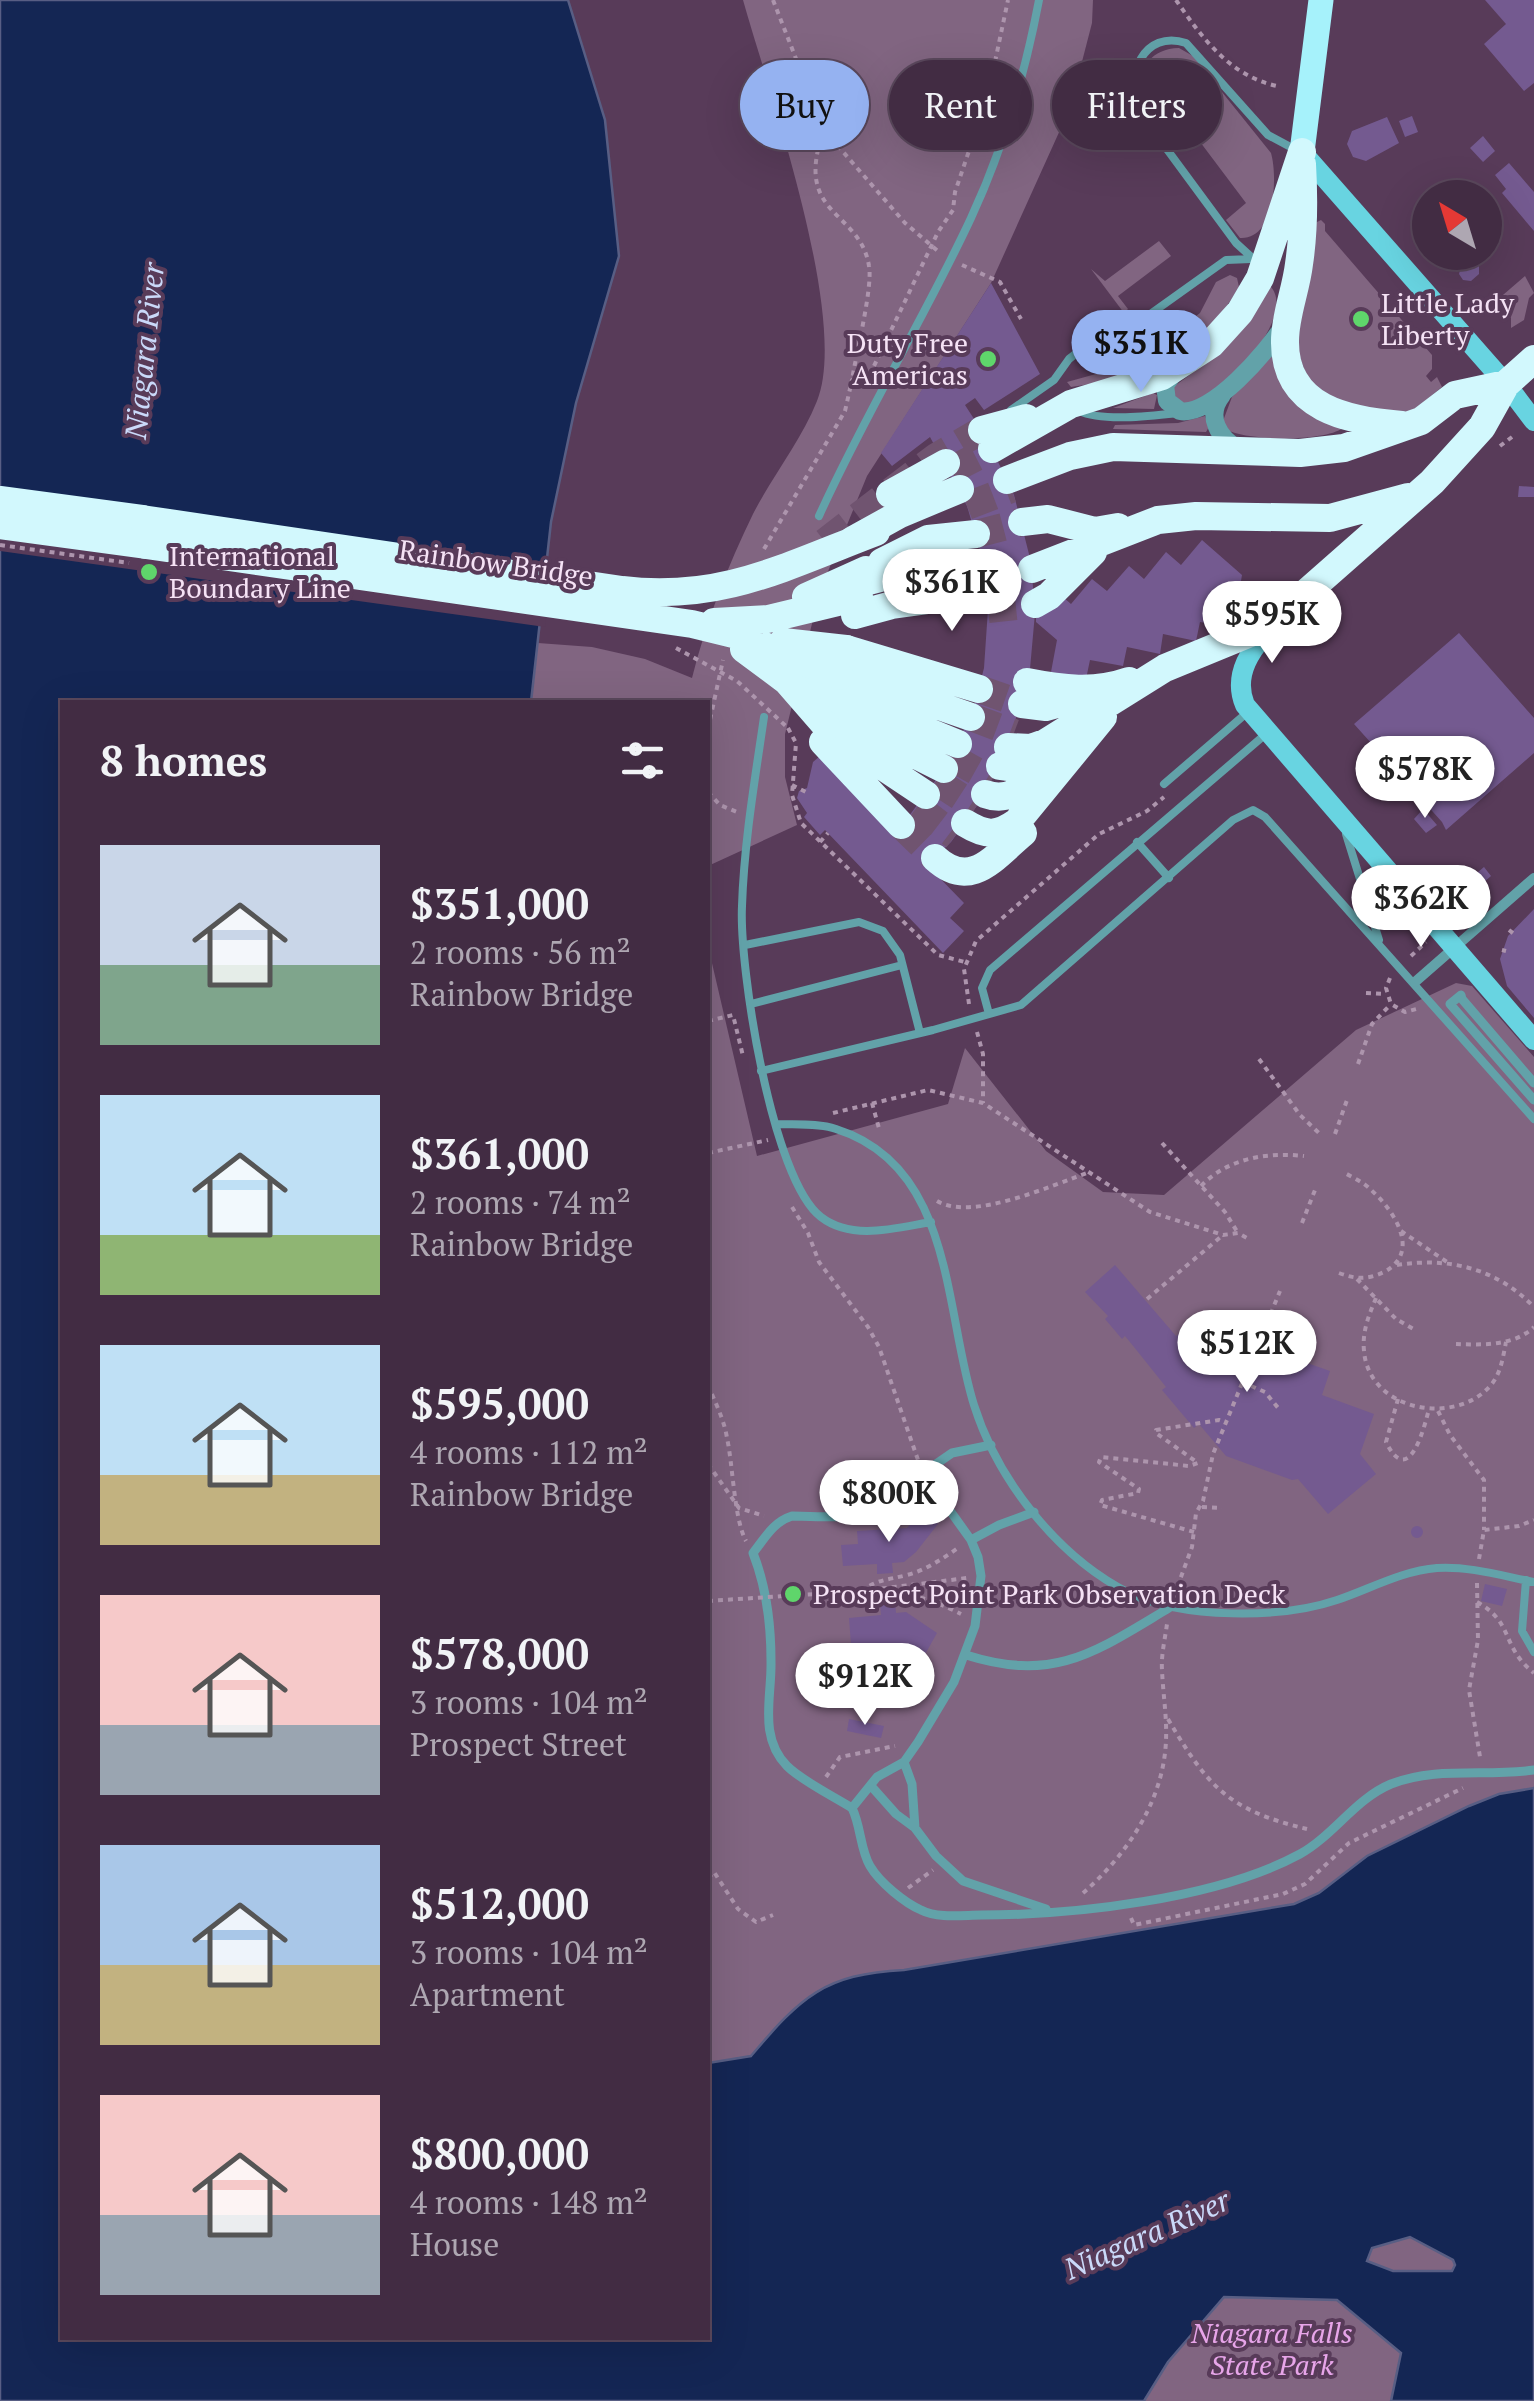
<!DOCTYPE html>
<meta charset="utf-8">
<style>
:root{--surface:#422c43;--page:#49344a;--text:#f1f3f6;--muted:#aea7b2;--line:#5a485c;--accent:#95b2f1}
body{margin:0;font-family:"PT Serif",serif;background:var(--page);color:var(--text);height:100vh;display:flex;flex-direction:column;font-size:38px;white-space:nowrap}
*{box-sizing:border-box;margin:0}
p{font-size:32px;color:var(--muted)}
.icon{flex:none;width:55px;height:55px;fill:none;stroke:currentColor;stroke-width:2;stroke-linecap:round;stroke-linejoin:round}
.map{position:relative;flex:1;overflow:hidden}
.panel{position:absolute;left:60px;top:700px;width:650px;height:1640px;display:flex;flex-direction:column;background:var(--surface);border-radius:0px;box-shadow:0 10px 40px #0002,0 0 0 2px var(--line)}
.panel>*{flex:none}
.banner{position:absolute;left:740px;top:60px;width:642px;height:90px;display:flex;gap:20px}
.needle{width:65px;rotate:322deg}
.buttons{position:absolute;left:1412px;top:180px;display:grid;gap:20px}
.buttons a{display:grid;place-items:center;width:90px;height:90px;border-radius:50%;background:var(--surface);box-shadow:0 10px 40px #0002,0 0 0 2px var(--line);font-size:50px}
.price{position:absolute;translate:-50% -85px;padding:0 22px;border-radius:35px;background:#fff;color:#222;font-size:32px;line-height:65px;filter:drop-shadow(0 2px 5px #0008)}
.price::after{content:'';position:absolute;left:50%;top:60px;width:30px;height:22px;margin-left:-15px;background:inherit;clip-path:polygon(0 0,100% 0,50% 100%)}
.price.on{background:var(--accent);color:#111}
ul{padding:0;list-style:none}
li{display:flex;align-items:center;gap:30px;height:250px;padding:0 40px}
li span{display:grid;place-items:center;flex:none;width:280px;height:200px;border-radius:0px;color:#555}
li>.icon{margin-inline-start:auto}
span .icon{width:120px;height:120px;fill:#fffc;stroke-width:1}
li b{font-size:42px}
h2{display:flex;justify-content:space-between;align-items:center;height:120px;padding:0 40px;font-size:42px}
.pill{padding:0 35px;border-radius:45px;background:var(--surface);box-shadow:0 10px 40px #0002,0 0 0 2px var(--line);font-size:35px;line-height:90px}
.pill.on{background:var(--accent);color:#111}
.map>svg:first-child{display:block}
.green{fill:#816581}
.water{fill:#142654;stroke:#585e84;stroke-width:2.5;fill-rule:evenodd}
.pier{fill:#583b59}
.building{fill:#745a90}
.lines{fill:none;stroke-linecap:round;stroke-linejoin:round}
.trunk-tunnel{stroke:#705470;stroke-width:28;stroke-dasharray:28 14;stroke-linecap:butt}
.path{stroke:#ad95ad;stroke-width:4;stroke-dasharray:5 5;stroke-linecap:butt}
.service{stroke:#62a2a9;stroke-width:8}
.pedestrian{stroke:#62a2a9;stroke-width:9}
.minor{stroke:#62a2a9;stroke-width:10}
.tertiary{stroke:#62a2a9;stroke-width:18}
.secondary{stroke:#68d4e1;stroke-width:20}
.primary{stroke:#a6f2fb;stroke-width:25}
.trunk{stroke:#d2f8fd;stroke-width:28}
.path-bridge{stroke:#ad95ad;stroke-width:4;stroke-dasharray:5 5;stroke-linecap:butt}
.trunk-bridge{stroke:#d2f8fd;stroke-width:28}
.poi-dot{fill:#5fd56b;stroke:#583b59;stroke-width:4}
.labels{text-anchor:middle;stroke-width:8;stroke-linejoin:round;paint-order:stroke}
.poi-label{font-size:28px;fill:#f5e2f5;stroke:#583b59;text-anchor:start}
.street-label{font-size:28px;fill:#f5e2f5;stroke:#583b59}
.park-label{font-size:28px;font-style:italic;fill:#e7a5e9;stroke:#583b59}
.water-label{font-size:30px;font-style:italic;fill:#cad9f9;stroke:#583b59}
</style>
<div class="map">
<svg width="1534" height="2401" viewBox="0 0 1534 2401">
<rect width="100%" height="100%" fill="#583b59"/>
<path class="green" d="M743,0h350l-1,23 -22,85 -79,175 -124,193 -47,115 -35,143v43l12,48 -89,41v-164h-177l7,-59 54,4 53,12 47,19c14,-56 36,-113 61,-164 20,-39 48,-73 64,-113 33,-82 -49,-312 -74,-401z
M1179,48l14,8 78,97c7,25 4,87 -31,85l-14,-18 20,-17 -88,-117 -13,10 -5,-1c-1,-27 10,-46 39,-47z
M1321,220l4,4v7l107,124v14l-6,7 5,6 6,-5 5,10 -32,26 -72,-7 -28,-21 -13,-36 16,-125z
M1159,241l12,15 -53,40 10,13 -4,4 -33,-44 14,12z
M1230,275l7,3 2,9c-36,64 -98,90 -168,100l-4,-5 65,-18 68,-51 16,-31z
M1525,276l9,17 -5,5 -5,22 -13,8v-10l-15,-17z
M1270,286c29,29 -47,111 -77,118 -5,2 -10,-1 -16,-1l-4,-15 3,-3c37,-27 73,-58 94,-99z
M1272,354l71,74c-20,14 -94,13 -116,2l-4,-9 9,-24z
M1153,393l4,2 -3,14 -41,-1z
M1205,416l4,11 -3,5 -93,-3 2,-4 63,-2z
M708,946l49,210 191,-52 17,-56 81,103 57,41 61,3 192,-165 100,-47 16,3 62,71v731l-35,6 -132,62 -48,37 -25,11 -390,66c-80,4 -103,27 -153,86l-43,7z
M1410,2237l43,23 2,4 -3,7h-59l-26,-10 5,-14z
M1223,2297l114,3 64,53 -10,48h-247l24,-39z"/>
<path class="water" d="M0,0h568l37,120 14,136 -43,147 -25,119 -20,180h-469v1636h646v-275l43,-7c50,-59 73,-82 153,-86l390,-66 25,-11 48,-37 102,-50 30,-12 35,-6v613h-143l10,-48 -64,-53 -113,-3 -56,65 -24,39h-1144zM1410,2237l43,23 2,5 -3,6h-59l-26,-10 5,-13z"/>
<path class="pier" d="M0,489l551,78 -6,60 -545,-76z"/>
<path class="building" d="M1485,0h49v83l-10,8 -40,-47 22,-20z
M1412,116l6,16 -13,5 -6,-16z
M1387,117l12,26 -33,18 -13,-4 -6,-13 5,-13z
M1483,136l12,15 -12,11 -13,-14z
M1509,163l25,29v39l-32,-38 4,-4 -11,-14z
M1465,252h14v22l-8,7 -8,-1 -4,-6z
M991,283l49,91 -56,36 -9,-12 -10,7 22,34 27,56 17,67 4,51 -5,56 -22,78 -27,53 -30,42 -24,23 37,38 -14,15 14,13 -21,22 -118,-123 -5,5 -16,-18 3,-4 -10,-15 2,-7 8,-3 6,-26 7,-6 86,64 38,-51 29,-58 11,-43 4,-59 -6,-52 -15,-51 -37,-69 -38,29 -11,-13z
M1519,486l15,1v10h-16z
M1202,540l40,35 -9,53 -33,-6 -4,19 -33,-7 -3,20 -33,-7 -4,19 -33,-6 -4,19 -35,-7 6,-32 -21,-18v-6l20,-25 15,13 21,-25 15,12 22,-25 15,13 22,-27 15,13z
M1459,633l75,85v35l-88,77 -4,-8 -88,-98z
M1423,809l14,16 -11,8 -12,-14z
M1484,867l7,9 -24,21 -8,-9z
M1534,909v109l-27,-32 -7,-27 8,-23z
M1115,1265l61,71 26,-21 94,33 -3,10 37,13 -8,24 52,19 -14,40 16,20 -48,40 -30,-35 -6,1 -66,-24 -27,-32 -5,4 -32,-38 4,-3 -32,-40 -9,-11 -3,3 -17,-20 3,-3 -23,-24z
M922,1509l16,15 -22,28 -12,10 -12,1 1,10 -16,1v-10l-34,2 -2,-21 17,-1 -1,-13 50,-3z
M1411 1532a6 6 0 1 1 12 0a6 6 0 1 1-12 0Z
M1485,1584l22,5 -5,17 -21,-5z
M895,1602l1,11 10,-1 31,21 -19,34 -65,4 -4,-53 32,-3 -1,-11z
M849,1719l35,7 -3,12 -34,-7z"/>
<g class="lines">
<path class="trunk-tunnel" d="M951,470l41,-21
M967,506l44,-17
M976,534l46,-12
M825,542l111,-85 46,-27
M986,578l46,-9
M988,609l47,-5
M979,689l43,15
M971,717l43,16
M951,757l41,23
M936,781l40,26
M917,807l38,29
M901,825l34,33"/>
<path class="path" d="M773,0l51,130 81,93 35,30
M1176,0c26,38 54,76 101,86
M824,130c-32,87 36,79 45,136 4,21 -13,88 -17,114
M962,265l38,17 21,37
M1500,446l16,-12
M764,549l81,-138 7,-31 13,-2 9,-12 64,-134 15,-22 2,-18 33,-97 20,-95
M788,728l8,15 -4,52 9,28 137,132 27,7
M708,729l15,-69
M792,785l14,7
M708,792l12,13 17,7
M820,842l8,-9
M1509,930l5,4
M1502,950l4,1
M1411,956l15,-14
M1390,978l-4,10 5,16 14,8 15,-4
M1366,993l20,1
M969,1004l-5,-35 12,-28 123,-107 48,-23 17,-14
M708,1021l25,-6 10,41
M977,1032l6,22v49
M1259,1059l41,56 21,20
M1358,1064l14,-40 19,-20
M872,1103l8,29
M833,1113l95,-23 55,13 167,109 73,23 15,-2 9,5
M1335,1134l12,-34
M1162,1143l63,69 13,21
M708,1153l60,-13
M1201,1186c27,-28 66,-34 103,-30
M937,1201c35,21 115,-16 153,-29
M792,1207l16,26 11,29 49,65 11,20 39,113
M1302,1223l13,-33
M1401,1231l46,31
M1397,1265c52,-8 99,3 137,42
M1339,1273c16,6 28,7 45,-1 38,-20 10,-62 -14,-83 -7,-7 -18,-12 -27,-17
M1357,1279l39,40 19,11
M1376,1298c-7,17 -14,33 -12,53 5,60 91,76 127,34 10,-12 12,-28 15,-43
M1147,1299l76,-64
M1456,1344c27,1 58,2 78,-17
M1242,1382l23,10 14,17
M708,1385c7,17 16,34 19,53 6,27 7,81 19,103
M1398,1399l-12,43c23,47 38,-14 43,-33
M1438,1411l12,24 34,45v50
M708,1464l31,44 25,8
M1202,1507l20,1
M1194,1532l-94,-27 2,-5 36,-7 1,-4 -40,-27 2,-5 88,9 9,-3 -42,-30v-3l63,-10 6,2
M1479,1559l5,-29 35,-4 15,-6
M1477,1583l1,57 -9,50 11,67
M861,1591c17,-12 27,-11 46,-16 19,-5 35,-16 51,-27
M861,1591c18,8 28,4 47,5 18,1 37,10 53,18
M862,1591l105,-13
M1174,1596l18,-49 4,-34 7,-12 10,-47 67,-163
M1477,1602c38,21 23,44 57,71
M1168,1719c40,68 60,91 139,110
M826,1777l14,-20 55,-11
M708,1878l6,-6 24,37 18,13 17,-7
M908,1888l25,-18
M1083,1893c44,-38 81,-93 83,-153 1,-23 -3,-46 -4,-70 -1,-15 3,-31 5,-46
M1131,1918l3,7 149,-31 22,-10 44,-41 114,-55"/>
<path class="service" d="M1259,264l-23,-21 -98,-133c-14,-34 6,-81 48,-67l82,92 30,16
M1011,410l43,-30 15,-21 32,-25 34,-9 91,-65 25,-1
M1079,411c23,11 73,5 100,2
M819,516c46,-102 105,-197 152,-298 32,-69 54,-144 68,-218
M764,717c-9,62 -20,126 -22,189 -3,62 30,274 79,311 31,24 75,11 110,5
M1164,784l85,-73
M1346,834l33,106
M1137,842l32,36
M745,945l114,-23 24,9 17,24 20,78
M751,1004l151,-39
M989,1014l-7,-26 8,-18 277,-237
M761,1071l172,-41 88,-25 212,-185 20,-10 12,7 269,302
M776,1124c19,1 42,-1 60,5 118,37 108,181 138,276 24,76 84,152 155,188 53,26 152,26 208,7 33,-11 64,-29 100,-32 32,-2 66,8 97,14
M1526,1580l-4,51 12,21"/>
<path class="pedestrian" d="M1534,1083l-72,-84 -1,-4 -11,9 84,96
M923,1473l48,67 7,17 3,19 -6,50 -21,56 -36,60 -14,20 -27,15 -25,31c-19,-12 -50,-27 -65,-42 -29,-30 -15,-69 -16,-105 0,-35 -5,-75 -18,-108 12,-15 20,-31 39,-37 67,2 80,5 131,-43z
M923,1473l29,-20 39,-8
M971,1540l28,-15 35,-13
M966,1655c89,28 129,-3 203,-47
M904,1762l8,22 3,44
M872,1787l24,27 19,14 21,28 27,25 83,28
M852,1808c9,18 8,41 18,58 10,17 35,37 51,44 18,9 42,5 61,5 92,0 235,-16 318,-61 34,-19 55,-55 91,-70 46,-18 95,-7 143,-14"/>
<path class="minor" d="M1415,982l119,-104"/>
<path class="tertiary" d="M1175,372l-10,13 2,16 13,10c31,6 88,-60 104,-86
M1222,395c-17,21 -3,44 18,55"/>
<path class="secondary" d="M1302,152l204,232 28,37
M1272,626c-20,22 -40,48 -27,79l289,335"/>
<path class="primary" d="M1302,152l19,-152"/>
<path class="trunk" d="M1302,164c2,34 2,67 -3,100 -3,26 -14,51 -14,77 -1,68 64,80 117,84
M982,430l44,-12
M992,449l79,-45 91,-28 49,-32 29,-32 20,-34 42,-126
M1007,480l63,-24 43,-9 187,6 44,-5 77,-27 34,-26 51,-11
M890,494l56,-31
M0,500l142,19
M1022,522l26,-3 47,12 23,-4
M0,525l146,20
M853,540l47,-26 60,-25
M882,562l46,-23 48,-5
M1032,569l126,-49 38,-4 134,2 78,-21
M842,588l46,-12 95,-12
M1035,604l14,-8 44,-44
M855,615l37,-10 95,-13
M846,649l133,40
M819,656l83,37 69,24
M795,670l44,41 43,27 62,31
M1027,682c35,7 68,11 102,-1
M846,698l112,46
M1022,704l24,3 43,-12
M838,725l43,40 45,30
M823,742l78,83
M1008,747l23,1 14,-5 120,-75 90,-37 27,-17 150,-132 50,-55 24,-43 28,-25
M1000,766l14,2 36,-14
M985,794c27,10 42,-10 61,-28
M965,823c21,13 32,13 52,-1l86,-105
M935,858c36,33 59,-1 88,-25"/>
<path class="path-bridge" d="M0,545l129,18
M676,648l61,33 51,47
M708,1601l153,-10"/>
<path class="trunk-bridge" d="M142,519l480,71c99,12 164,-24 254,-58
M146,545l546,79 45,11 103,41
M806,597l60,-27
M714,622l54,-3 91,-22
M783,642l63,7
M744,649l43,32 40,46"/>
</g>
<g class="poi-dot">
<circle cx="1361" cy="319" r="10"/>
<circle cx="988" cy="359" r="10"/>
<circle cx="149" cy="572" r="10"/>
<circle cx="793" cy="1594" r="10"/>
</g>
<g class="labels">
<g class="poi-label">
<text x="1381" y="313">Little Lady<tspan x="1381" dy="32">Liberty</tspan></text>
<text x="968" y="353" text-anchor="end">Duty Free<tspan x="968" dy="32">Americas</tspan></text>
<text x="169" y="566">International<tspan x="169" dy="32">Boundary Line</tspan></text>
<text x="813" y="1604">Prospect Point Park Observation Deck</text>
</g>
<g class="street-label">
<text transform="translate(496 563) rotate(8)" y="10">Rainbow Bridge</text>
</g>
<g class="park-label">
<text x="1272" y="2343">Niagara Falls<tspan x="1272" dy="32">State Park</tspan></text>
</g>
<g class="water-label">
<text transform="translate(145 351) rotate(-84)" y="10">Niagara River</text>
<text transform="translate(1147 2235) rotate(-24)" y="10">Niagara River</text>
</g>
</g>
</svg>
<div class="buttons">
<a><svg class="needle" viewBox="-14 -14 28 28"><path d="M0-13l5 13h-10z" fill="#e53935"/><path d="M0 13l5-13h-10z" fill="#aea7b2"/></svg></a>
</div>
<b class="price on" style="left:1141px;top:395px">$351K</b>
<b class="price" style="left:952px;top:634px">$361K</b>
<b class="price" style="left:1272px;top:666px">$595K</b>
<b class="price" style="left:1425px;top:821px">$578K</b>
<b class="price" style="left:1421px;top:950px">$362K</b>
<b class="price" style="left:1247px;top:1395px">$512K</b>
<b class="price" style="left:889px;top:1545px">$800K</b>
<b class="price" style="left:865px;top:1728px">$912K</b>
<div class="banner">
<a class="pill on">Buy</a>
<a class="pill">Rent</a>
<a class="pill">Filters</a>
</div>
<section class="panel">
<h2>8 homes<svg class="icon" aria-label="filters" viewBox="0 0 24 24"><path d="M4 7h16M4 17h16"/><circle cx="9" cy="7" r="2"/><circle cx="15" cy="17" r="2"/></svg></h2>
<ul>
<li><span style="background:linear-gradient(#c9d6e8 60%,#7fa58c 0)"><svg class="icon" aria-label="home" viewBox="0 0 24 24"><path d="M3 11l9-7 9 7M6 9v11h12V9"/></svg></span><div><b>$351,000</b><p>2 rooms · 56 m²</p><p>Rainbow Bridge</p></div></li>
<li><span style="background:linear-gradient(#bfe0f5 70%,#8fb573 0)"><svg class="icon" aria-label="home" viewBox="0 0 24 24"><path d="M3 11l9-7 9 7M6 9v11h12V9"/></svg></span><div><b>$361,000</b><p>2 rooms · 74 m²</p><p>Rainbow Bridge</p></div></li>
<li><span style="background:linear-gradient(#bfe0f5 65%,#c2b280 0)"><svg class="icon" aria-label="home" viewBox="0 0 24 24"><path d="M3 11l9-7 9 7M6 9v11h12V9"/></svg></span><div><b>$595,000</b><p>4 rooms · 112 m²</p><p>Rainbow Bridge</p></div></li>
<li><span style="background:linear-gradient(#f6c9c9 65%,#9aa5b1 0)"><svg class="icon" aria-label="home" viewBox="0 0 24 24"><path d="M3 11l9-7 9 7M6 9v11h12V9"/></svg></span><div><b>$578,000</b><p>3 rooms · 104 m²</p><p>Prospect Street</p></div></li>
<li><span style="background:linear-gradient(#a9c7e8 60%,#c2b280 0)"><svg class="icon" aria-label="home" viewBox="0 0 24 24"><path d="M3 11l9-7 9 7M6 9v11h12V9"/></svg></span><div><b>$512,000</b><p>3 rooms · 104 m²</p><p>Apartment</p></div></li>
<li><span style="background:linear-gradient(#f6c9c9 60%,#9aa5b1 0)"><svg class="icon" aria-label="home" viewBox="0 0 24 24"><path d="M3 11l9-7 9 7M6 9v11h12V9"/></svg></span><div><b>$800,000</b><p>4 rooms · 148 m²</p><p>House</p></div></li>
</ul>
</section>
</div>
